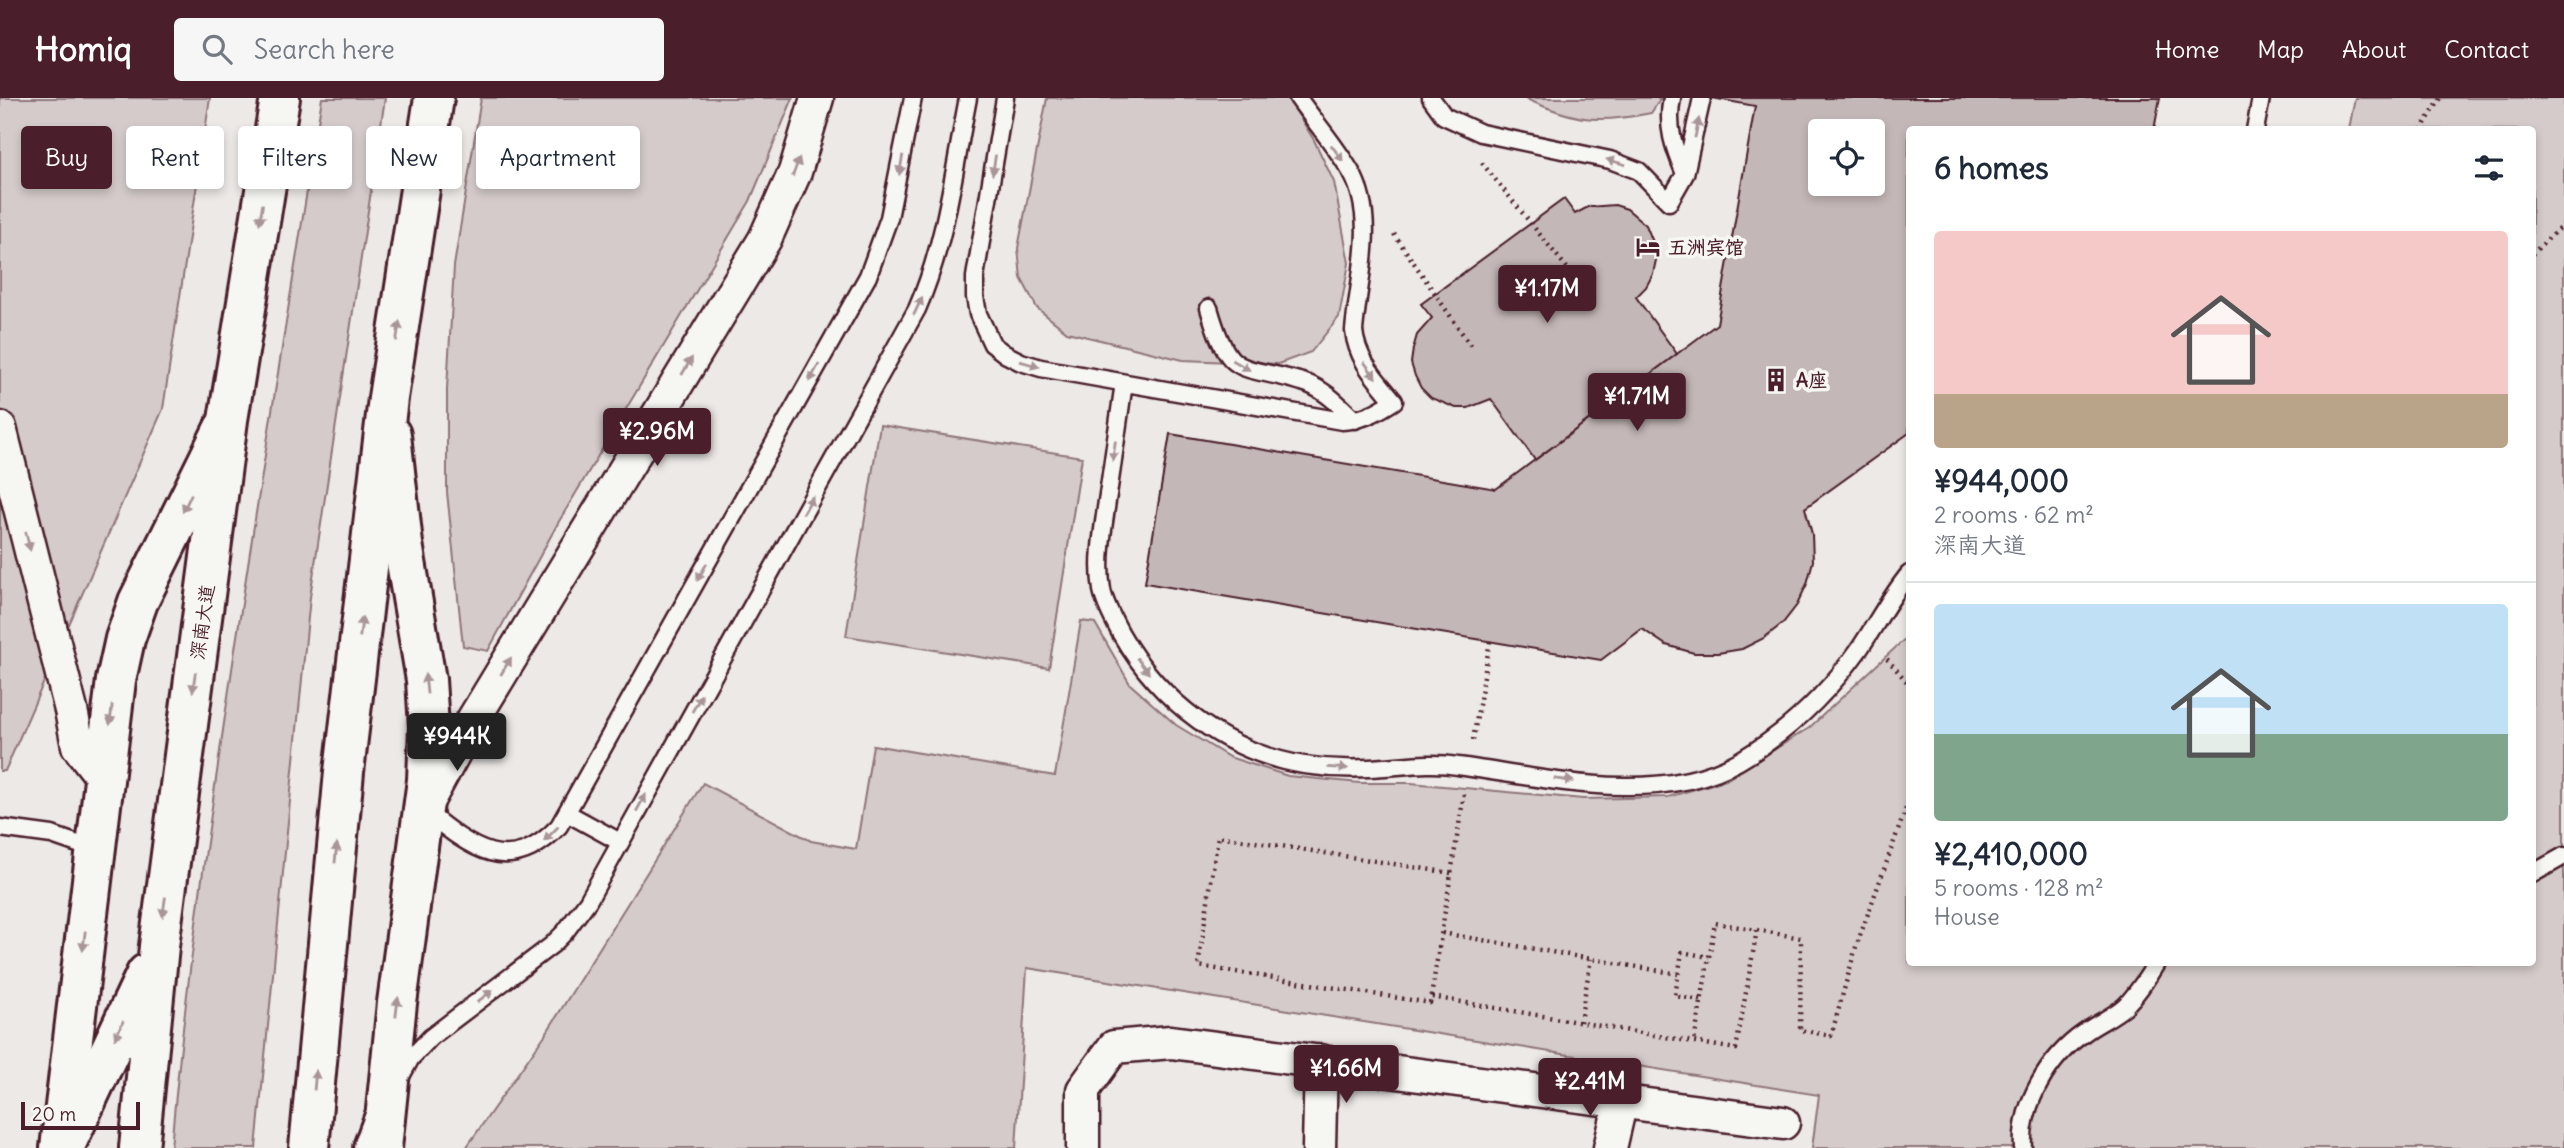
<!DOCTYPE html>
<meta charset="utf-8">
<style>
:root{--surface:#fff;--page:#f6f6f7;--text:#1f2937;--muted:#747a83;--line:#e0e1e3;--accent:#4a1f2b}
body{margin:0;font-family:Delius,"LXGW WenKai TC",sans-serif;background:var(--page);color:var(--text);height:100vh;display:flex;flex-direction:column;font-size:26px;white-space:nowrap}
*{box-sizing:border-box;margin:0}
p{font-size:23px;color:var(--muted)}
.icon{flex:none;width:38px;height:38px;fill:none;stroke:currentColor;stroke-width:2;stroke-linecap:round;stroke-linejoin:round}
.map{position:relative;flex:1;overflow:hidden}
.drawer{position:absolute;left:1906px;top:28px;width:630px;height:840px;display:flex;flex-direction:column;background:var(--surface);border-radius:7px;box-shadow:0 4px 10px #0003}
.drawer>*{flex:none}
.hud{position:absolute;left:21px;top:28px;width:665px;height:63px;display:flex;gap:14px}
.fabs{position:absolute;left:1808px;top:21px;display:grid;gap:14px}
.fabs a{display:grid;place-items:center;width:77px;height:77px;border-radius:7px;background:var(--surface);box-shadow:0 4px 10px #0003;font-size:35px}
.scale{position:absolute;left:21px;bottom:18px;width:119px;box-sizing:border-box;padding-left:7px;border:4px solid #4a1f2b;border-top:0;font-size:19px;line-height:24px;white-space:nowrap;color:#4a1f2b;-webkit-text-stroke:5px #f6f6f2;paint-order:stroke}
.price{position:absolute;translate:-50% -60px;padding:0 16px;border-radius:7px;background:var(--accent);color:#fff;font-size:23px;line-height:46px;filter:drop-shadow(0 2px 4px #0008)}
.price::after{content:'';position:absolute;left:50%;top:42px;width:21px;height:16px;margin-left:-10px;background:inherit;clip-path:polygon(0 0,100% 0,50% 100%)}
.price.active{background:#222;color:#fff}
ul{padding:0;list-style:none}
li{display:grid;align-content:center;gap:14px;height:371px;padding:0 28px}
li+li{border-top:2px solid var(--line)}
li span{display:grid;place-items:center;height:217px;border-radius:7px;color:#555}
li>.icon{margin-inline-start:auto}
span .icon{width:126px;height:126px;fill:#fffc;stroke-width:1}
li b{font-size:30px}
h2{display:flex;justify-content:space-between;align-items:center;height:84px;padding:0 28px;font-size:30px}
.tag{padding:0 24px;border-radius:7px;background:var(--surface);box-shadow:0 4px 10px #0003;font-size:24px;line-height:63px}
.tag.active{background:var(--accent);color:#fff}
header{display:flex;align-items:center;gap:42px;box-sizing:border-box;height:98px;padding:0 35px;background:var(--accent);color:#fff}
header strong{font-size:33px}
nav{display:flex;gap:38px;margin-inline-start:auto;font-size:24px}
.search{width:490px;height:63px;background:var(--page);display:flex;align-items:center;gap:18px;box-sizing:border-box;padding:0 24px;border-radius:7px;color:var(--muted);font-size:26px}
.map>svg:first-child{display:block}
.green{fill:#d4cbca;stroke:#8f757a;stroke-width:2}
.building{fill:#c4b7b7;stroke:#4a1f2b;stroke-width:2;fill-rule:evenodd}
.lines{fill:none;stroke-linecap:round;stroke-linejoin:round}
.lane-casing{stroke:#4a1f2b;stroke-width:21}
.street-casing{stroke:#4a1f2b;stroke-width:37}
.secondary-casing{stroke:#4a1f2b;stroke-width:44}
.primary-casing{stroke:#4a1f2b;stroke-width:44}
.path{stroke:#4a1f2b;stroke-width:4.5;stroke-dasharray:2 5;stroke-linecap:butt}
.lane{stroke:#f6f6f2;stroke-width:16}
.street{stroke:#f6f6f2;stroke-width:32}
.secondary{stroke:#f6f6f2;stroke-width:38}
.primary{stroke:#f6f6f2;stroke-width:38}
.oneway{fill:#a99598}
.labels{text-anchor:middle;stroke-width:7;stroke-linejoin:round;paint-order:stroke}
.poi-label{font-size:19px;font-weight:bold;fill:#4a1f2b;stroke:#f6f6f2;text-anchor:start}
.street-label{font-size:19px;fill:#4a1f2b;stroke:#f6f6f2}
</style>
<header>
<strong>Homiq</strong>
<div class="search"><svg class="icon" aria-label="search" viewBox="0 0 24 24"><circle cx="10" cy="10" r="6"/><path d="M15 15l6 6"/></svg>Search here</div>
<nav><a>Home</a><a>Map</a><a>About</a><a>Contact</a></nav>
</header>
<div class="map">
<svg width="2564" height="1050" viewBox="0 0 2564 1050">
<rect width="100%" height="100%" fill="#ece9e6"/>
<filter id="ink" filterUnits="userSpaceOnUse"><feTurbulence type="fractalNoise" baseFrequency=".0143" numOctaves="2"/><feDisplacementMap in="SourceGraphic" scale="14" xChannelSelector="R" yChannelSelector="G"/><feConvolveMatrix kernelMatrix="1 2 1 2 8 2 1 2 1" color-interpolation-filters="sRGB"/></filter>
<g filter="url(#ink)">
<path class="green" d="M0,0h210l-47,311 -158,362h-5z
M322,0h63l-75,499 -54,551h-85c12,-140 32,-279 52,-418 31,-211 65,-421 99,-632z
M481,0h312l-43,103 -192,322 -70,128 -25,-5 -16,-154v-103l7,-123z
M1047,0h241l26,42 20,42 15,81 -10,54 -28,35 -33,12 -95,-4 -116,-28 -30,-24 -16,-30 -3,-30z
M1524,0h137l-10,15c-55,11 -76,8 -127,-15z
M2355,0h209v1050h-752l7,-53 -792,-127 -11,180h-550l81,-116 156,-249 108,58 45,8 17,-104 182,31 26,-155 14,2 35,61 46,41 53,32 59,19 72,7h51l172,16 85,-2 58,-17 83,-52 100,-93v327h623v-832l-183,-1z
M880,327l202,32 -33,211 -203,-32z"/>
<path class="building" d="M1712,0h448l-6,32h-245v303l-104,75 7,26 1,27 -6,23 -10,21 -14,18 -19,15 -22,11 -24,4h-24l-28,-8 -24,-16 -41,31 -456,-77 25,-149 326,55 221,-165 38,-218zM1820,33h52v53h-52z
M1564,101l11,15 13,-7 27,-2 12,4 19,16 9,22 1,13 -3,14 -7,13 -10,10 41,57 -142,106 -44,-61 -23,9h-12l-25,-10 -10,-10 -6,-12 -4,-13 2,-14 4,-14 15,-17 -11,-14z"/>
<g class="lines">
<g class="lane-casing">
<path id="lane" d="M1005,0l-30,179v20l3,17 14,30 13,10 16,8 20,6 301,53c21,-1 35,-9 52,-20 -18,-22 -37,-41 -40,-70 4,-51 24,-112 -3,-159 -15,-26 -36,-50 -53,-74
M1431,0l13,18 37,17 129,27 29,11 30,31 16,-28 17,-76
M1672,0c-6,29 2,50 13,76
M2255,32l6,-32
M1209,210c21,73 30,55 93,74 22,6 37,23 53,38
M1124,285c-6,40 -11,79 -17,118 -4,29 -10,60 -5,89 3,15 12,31 19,44 38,67 106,119 183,131 21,3 44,4 65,3 30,-1 59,-7 89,-2 87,12 201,41 281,-5 48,-28 89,-68 121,-113 17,-25 30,-51 49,-74
M425,713c46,37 84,68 134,15l309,-550 21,-58 24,-120
M567,715l53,29
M0,730l52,7 43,15
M2532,776l32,-18
M400,980l11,-20 20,-21 121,-92 13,-13 23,-31 329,-592c29,-66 37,-140 51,-211
M2023,1050c-3,-43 26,-91 61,-115 13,-10 29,-16 41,-27 13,-13 22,-28 32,-44"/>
</g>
<g class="street-casing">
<path id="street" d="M0,330l71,282 7,36 25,32
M427,704l35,-64 303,-499 30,-67 22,-74
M1083,1050v-58l31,-43 57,-5 612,81
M1319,1050l2,-87
M1610,1050l11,-47"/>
</g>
<g class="secondary-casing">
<path id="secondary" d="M60,1050l56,-468 9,-41 13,-37 86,-174
M382,1050l15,-145 30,-223 2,-53 -3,-47 -23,-136 -12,-109"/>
</g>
<g class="primary-casing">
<path id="primary" d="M64,1050l82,-174
M139,1050l20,-202 69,-526 52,-322
M309,1050l35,-376 44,-374 46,-300
M373,1050l12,-32"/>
</g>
<path class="path" d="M2421,32l20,-32
M1482,65l89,110
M1394,136l77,112
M2532,156l32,-30
M1887,561l22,25
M1473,642l17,-99
M1451,775l-233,-37 -20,130 232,37 34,-209
M1757,832l44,8 -1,92 31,6 25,-89 53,-147
M1442,835l236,41
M1432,899l262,45 42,7 21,-119 -42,-7 -21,119
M1701,902l-26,-4 7,-44 27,5
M1580,924l11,-63"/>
<use href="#lane" class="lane"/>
<use href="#street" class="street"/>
<use href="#secondary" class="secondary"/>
<use href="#primary" class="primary"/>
</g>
<defs><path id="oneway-solid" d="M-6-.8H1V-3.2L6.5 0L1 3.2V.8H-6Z" transform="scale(1.75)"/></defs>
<g class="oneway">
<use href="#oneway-solid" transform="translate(1697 30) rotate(-78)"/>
<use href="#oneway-solid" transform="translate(1337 55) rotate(54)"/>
<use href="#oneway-solid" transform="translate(1616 64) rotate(-164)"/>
<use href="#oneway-solid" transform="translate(901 67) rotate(100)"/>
<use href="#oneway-solid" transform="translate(994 67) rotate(99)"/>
<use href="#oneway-solid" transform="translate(796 69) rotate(-70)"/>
<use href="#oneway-solid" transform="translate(261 116) rotate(99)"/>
<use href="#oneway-solid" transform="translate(918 208) rotate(-65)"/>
<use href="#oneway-solid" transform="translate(398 233) rotate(-81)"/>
<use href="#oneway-solid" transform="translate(1030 266) rotate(16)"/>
<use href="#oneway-solid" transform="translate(1241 267) rotate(30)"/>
<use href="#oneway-solid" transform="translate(687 268) rotate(-59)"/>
<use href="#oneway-solid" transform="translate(1370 272) rotate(54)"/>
<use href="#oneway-solid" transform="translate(814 275) rotate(119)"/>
<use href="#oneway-solid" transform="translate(1114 353) rotate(98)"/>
<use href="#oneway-solid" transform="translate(187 405) rotate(116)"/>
<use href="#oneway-solid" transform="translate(808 407) rotate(-61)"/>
<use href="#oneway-solid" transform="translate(28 443) rotate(76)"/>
<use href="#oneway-solid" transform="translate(702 474) rotate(119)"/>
<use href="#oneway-solid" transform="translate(361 529) rotate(-83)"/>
<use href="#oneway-solid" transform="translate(506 568) rotate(-59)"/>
<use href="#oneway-solid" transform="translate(1143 568) rotate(52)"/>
<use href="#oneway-solid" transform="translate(194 584) rotate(98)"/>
<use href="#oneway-solid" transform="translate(426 586) rotate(-96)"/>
<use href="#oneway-solid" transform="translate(697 605) rotate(-61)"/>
<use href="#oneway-solid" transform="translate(111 617) rotate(97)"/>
<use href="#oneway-solid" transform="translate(1338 670) rotate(3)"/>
<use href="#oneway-solid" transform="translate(1564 682) rotate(8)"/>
<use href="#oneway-solid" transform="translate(641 705) rotate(-61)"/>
<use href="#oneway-solid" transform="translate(551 736) rotate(135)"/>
<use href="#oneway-solid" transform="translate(336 755) rotate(-84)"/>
<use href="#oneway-solid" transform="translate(164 809) rotate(98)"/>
<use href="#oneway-solid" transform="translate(84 843) rotate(97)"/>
<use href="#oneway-solid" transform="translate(485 898) rotate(-37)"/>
<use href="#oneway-solid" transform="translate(397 909) rotate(-83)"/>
<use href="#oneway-solid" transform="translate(119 932) rotate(115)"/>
<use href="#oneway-solid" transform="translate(315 982) rotate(-85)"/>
</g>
</g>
<defs>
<g id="hotel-bare" transform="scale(1.89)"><path d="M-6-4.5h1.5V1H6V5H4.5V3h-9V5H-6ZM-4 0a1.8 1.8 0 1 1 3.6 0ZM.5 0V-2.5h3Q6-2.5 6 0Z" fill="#4a1f2b" stroke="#f6f6f2" stroke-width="2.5" paint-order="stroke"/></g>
<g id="building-bare" transform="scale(1.89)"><path d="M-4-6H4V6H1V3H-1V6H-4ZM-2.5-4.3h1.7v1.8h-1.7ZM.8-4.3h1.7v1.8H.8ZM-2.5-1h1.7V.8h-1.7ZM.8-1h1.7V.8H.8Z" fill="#4a1f2b" stroke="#f6f6f2" stroke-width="2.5" paint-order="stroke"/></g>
</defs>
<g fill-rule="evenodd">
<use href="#hotel-bare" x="1648" y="149"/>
<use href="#building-bare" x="1776" y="282"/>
</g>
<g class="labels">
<g class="poi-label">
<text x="1668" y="156">五洲宾馆</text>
<text x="1796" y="289">A座</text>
</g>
<g class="street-label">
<text transform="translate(202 524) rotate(-82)" y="7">深南大道</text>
</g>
</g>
</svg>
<div class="fabs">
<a><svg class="icon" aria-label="locate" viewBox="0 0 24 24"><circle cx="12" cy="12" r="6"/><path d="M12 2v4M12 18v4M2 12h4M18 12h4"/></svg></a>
</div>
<div class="scale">20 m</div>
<b class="price" style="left:1547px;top:227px">¥1.17M</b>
<b class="price" style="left:1637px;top:335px">¥1.71M</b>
<b class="price" style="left:657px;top:370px">¥2.96M</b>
<b class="price active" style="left:457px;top:675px">¥944K</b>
<b class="price" style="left:1346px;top:1007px">¥1.66M</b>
<b class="price" style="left:1590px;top:1020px">¥2.41M</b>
<div class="hud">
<a class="tag active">Buy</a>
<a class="tag">Rent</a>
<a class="tag">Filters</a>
<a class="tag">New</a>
<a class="tag">Apartment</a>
</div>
<section class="drawer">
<h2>6 homes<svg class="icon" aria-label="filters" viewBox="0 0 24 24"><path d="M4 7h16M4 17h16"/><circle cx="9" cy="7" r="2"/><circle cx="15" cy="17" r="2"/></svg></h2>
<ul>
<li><span style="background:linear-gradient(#f6c9c9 75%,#b9a48a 0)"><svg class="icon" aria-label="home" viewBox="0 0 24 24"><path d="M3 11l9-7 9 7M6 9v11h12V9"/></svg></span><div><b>¥944,000</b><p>2 rooms · 62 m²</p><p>深南大道</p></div></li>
<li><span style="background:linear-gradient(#bfe0f5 60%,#7fa58c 0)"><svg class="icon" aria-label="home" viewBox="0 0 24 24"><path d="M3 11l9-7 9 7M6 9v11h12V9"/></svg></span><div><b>¥2,410,000</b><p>5 rooms · 128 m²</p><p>House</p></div></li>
</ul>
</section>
</div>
